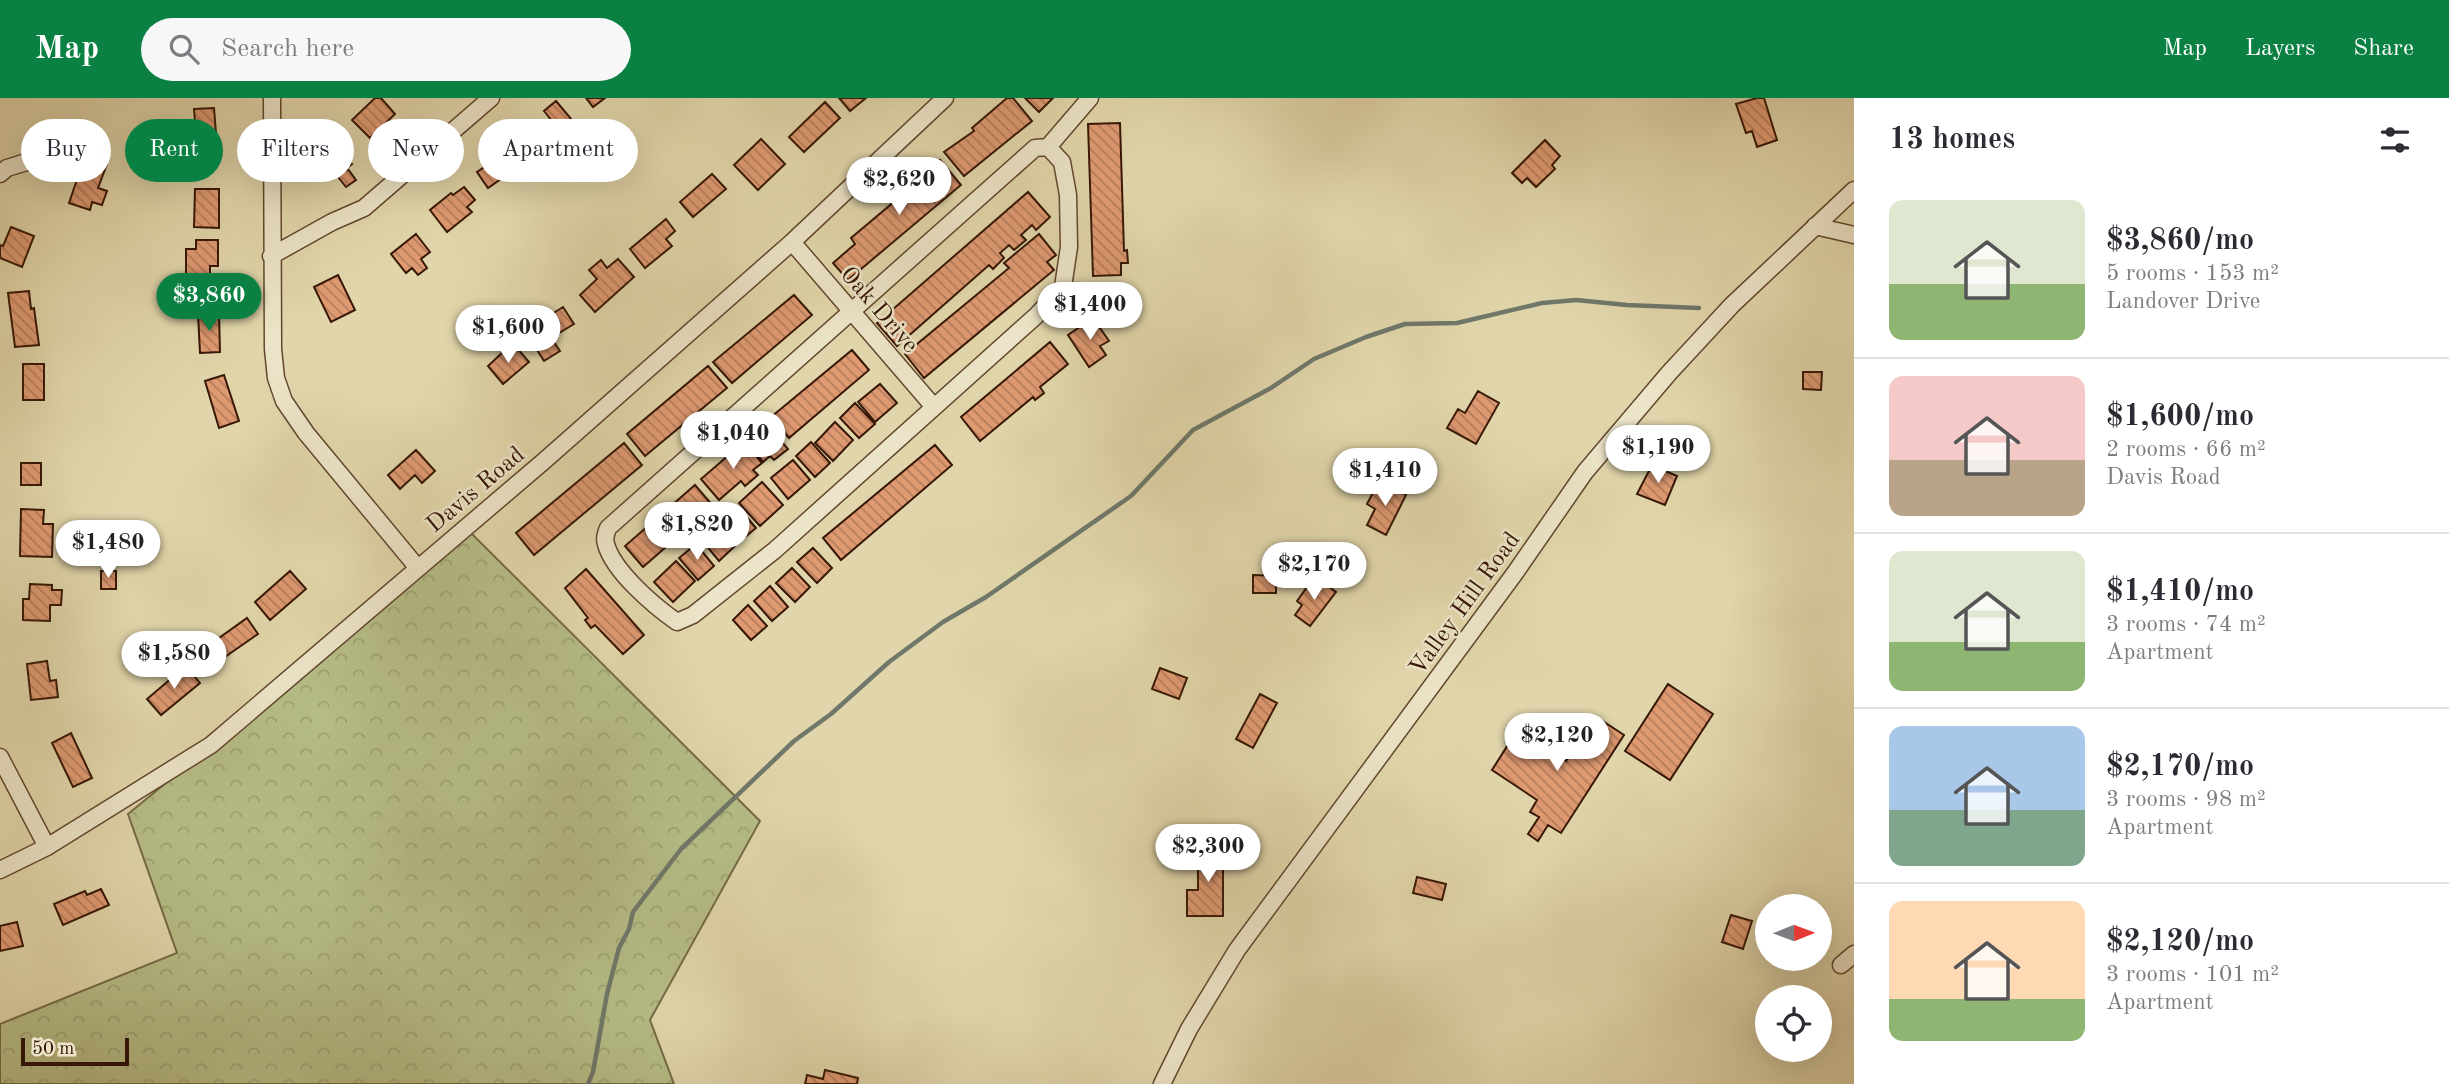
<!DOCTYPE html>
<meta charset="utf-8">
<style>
:root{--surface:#fff;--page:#f7f7f7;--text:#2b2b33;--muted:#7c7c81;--line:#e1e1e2;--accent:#0b8043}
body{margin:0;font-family:"Old Standard TT",serif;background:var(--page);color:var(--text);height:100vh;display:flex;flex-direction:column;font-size:26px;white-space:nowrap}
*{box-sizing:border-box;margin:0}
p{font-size:23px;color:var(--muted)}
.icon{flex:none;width:38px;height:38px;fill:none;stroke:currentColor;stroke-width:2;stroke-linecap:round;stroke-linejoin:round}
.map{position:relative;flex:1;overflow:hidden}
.panel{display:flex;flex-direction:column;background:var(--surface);width:595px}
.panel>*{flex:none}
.banner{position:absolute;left:21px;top:21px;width:665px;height:63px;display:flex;gap:14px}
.needle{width:46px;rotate:89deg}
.tools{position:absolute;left:1755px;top:796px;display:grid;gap:14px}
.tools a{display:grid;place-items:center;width:77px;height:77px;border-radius:50%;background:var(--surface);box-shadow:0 7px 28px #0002;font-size:35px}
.scale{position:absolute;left:21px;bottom:18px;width:108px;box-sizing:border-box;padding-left:7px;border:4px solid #371705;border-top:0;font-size:19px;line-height:24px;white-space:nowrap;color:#371705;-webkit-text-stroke:5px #ece4c8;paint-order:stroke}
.price{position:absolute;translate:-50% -60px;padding:0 16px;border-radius:24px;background:#fff;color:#222;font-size:23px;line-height:46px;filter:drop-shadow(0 2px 4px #0008)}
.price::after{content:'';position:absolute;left:50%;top:42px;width:21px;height:16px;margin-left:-10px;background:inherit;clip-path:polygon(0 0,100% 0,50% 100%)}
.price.on{background:var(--accent);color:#fff}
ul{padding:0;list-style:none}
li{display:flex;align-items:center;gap:21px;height:175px;padding:0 35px}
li+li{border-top:2px solid var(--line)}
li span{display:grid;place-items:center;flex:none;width:196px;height:140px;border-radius:14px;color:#555}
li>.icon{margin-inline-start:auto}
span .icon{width:84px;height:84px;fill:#fffc;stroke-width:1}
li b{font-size:30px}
h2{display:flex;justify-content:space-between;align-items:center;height:84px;padding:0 35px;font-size:30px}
.pill{padding:0 24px;border-radius:32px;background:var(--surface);box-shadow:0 7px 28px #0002;font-size:24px;line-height:63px}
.pill.on{background:var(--accent);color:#fff}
header{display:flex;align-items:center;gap:42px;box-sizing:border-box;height:98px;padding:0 35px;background:var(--accent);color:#fff}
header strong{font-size:33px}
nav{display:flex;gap:38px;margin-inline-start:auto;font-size:24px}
.search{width:490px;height:63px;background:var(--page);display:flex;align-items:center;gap:18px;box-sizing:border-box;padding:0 24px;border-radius:38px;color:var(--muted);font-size:26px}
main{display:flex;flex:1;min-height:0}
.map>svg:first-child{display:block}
.forest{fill:url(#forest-crowns);stroke:#766a46;stroke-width:2}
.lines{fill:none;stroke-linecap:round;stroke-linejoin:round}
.stream{stroke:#6f786a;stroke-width:4.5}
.building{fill:url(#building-back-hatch);stroke:#371705;stroke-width:2}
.minor-casing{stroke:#62472e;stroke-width:19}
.minor{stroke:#ece4c8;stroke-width:16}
.labels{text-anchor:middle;stroke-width:5;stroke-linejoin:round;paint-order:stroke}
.street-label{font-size:24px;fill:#371705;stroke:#ece4c8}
</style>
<header>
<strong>Map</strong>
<div class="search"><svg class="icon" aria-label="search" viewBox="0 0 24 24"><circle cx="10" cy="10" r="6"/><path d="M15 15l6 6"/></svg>Search here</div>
<nav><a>Map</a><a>Layers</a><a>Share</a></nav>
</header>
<main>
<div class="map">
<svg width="1854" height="986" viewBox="0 0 1854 986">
<defs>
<pattern id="forest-crowns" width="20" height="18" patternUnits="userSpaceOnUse" patternTransform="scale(1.75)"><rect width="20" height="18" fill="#b6bd87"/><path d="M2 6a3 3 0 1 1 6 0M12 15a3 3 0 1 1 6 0" fill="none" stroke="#9da273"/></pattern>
<pattern id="building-back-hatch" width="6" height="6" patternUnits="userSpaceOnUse" patternTransform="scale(1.75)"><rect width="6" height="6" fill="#df9a72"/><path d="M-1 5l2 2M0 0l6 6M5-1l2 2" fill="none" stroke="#b67d5c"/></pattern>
</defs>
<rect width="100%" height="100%" fill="#e1d6ab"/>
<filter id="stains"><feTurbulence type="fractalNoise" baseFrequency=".00286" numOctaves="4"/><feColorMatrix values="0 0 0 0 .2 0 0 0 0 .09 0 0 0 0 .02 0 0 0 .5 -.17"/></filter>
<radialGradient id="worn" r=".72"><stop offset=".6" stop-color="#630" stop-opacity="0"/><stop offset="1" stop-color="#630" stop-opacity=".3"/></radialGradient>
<path class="forest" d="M471,435l289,288 -110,199 24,64h-674v-60l177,-71 -49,-139z"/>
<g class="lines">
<path class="stream" d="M588,986l5,-12 14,-78 12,-46 10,-19 4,-17 48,-63 113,-108 37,-27 58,-52 54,-40 43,-25 145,-101 62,-66 78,-42 43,-29 52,-22 39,-13 52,-1 85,-20 34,-3 51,5 72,3"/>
</g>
<path class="building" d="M375,0h6l14,16 -25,24 -18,-18z
M586,0h19l-12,9z
M839,0h27l-16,13z
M1007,0h6l19,23 -68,55 -20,-24 30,-21 -2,-3z
M1025,0h28l-14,14z
M1757,0h7l13,42 -20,7 -5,-16 -6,2 -10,-29z
M556,3l31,37 -13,10 -7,-9 -12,9 -15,-17 12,-10 -8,-10z
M825,4l15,16 -36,34 -15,-15z
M214,10l3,38 -20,1 -3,-38z
M1120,25l4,128 3,-1 1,13h-7v12l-28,1 -5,-152z
M327,34l25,32 -19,15 -25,-32z
M761,41l24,25 -27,26 -24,-25z
M1545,42l15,16 -8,9 3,4 -19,18 -9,-9 -5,5 -10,-10z
M85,58l22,8 -9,24 9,3 -5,14 -10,-3 -2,8 -21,-7z
M940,62l21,25 -113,95 -15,-17 22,-19 -4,-6 51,-43 -4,-5 10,-8 3,3 11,-9 -5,-5 10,-8 4,4z
M493,63l4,5 4,-2 7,10 -20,14 -11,-16z
M348,71l8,11 -10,7 -8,-10z
M712,76l14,15 -33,28 -13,-15z
M464,89l11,13 -8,7 5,5 -25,20 -17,-22 21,-17 2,2z
M195,91h24v39l-25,-1z
M1028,94l22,25 -14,13 -4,-5 -11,10 5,5 -12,10 -5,-5 -9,8 4,5 -11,11 -4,-4 -92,81 -20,-23z
M666,121l9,12 -9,8 6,7 -27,22 -15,-19z
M11,129l23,9 -12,31 -22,-9v-13l3,1z
M416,136l14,18 -9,7 6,9 -9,7 -6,-7 -6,5 -15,-19z
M1039,136l17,21 -9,7 7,8 -130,108 -19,-24 104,-86 -5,-5z
M196,142h22v26h-8v11h-24v-28h10z
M618,161l16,18 -39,35 -15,-17 17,-16 -8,-9 12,-10 6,8z
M338,177l17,35 -24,12 -17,-35z
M1102,187l28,1 -1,31 -10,-1v4h-18z
M29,193l2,18 3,-1 5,37 -24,2 -7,-54z
M794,197l18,20 -80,68 -19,-21z
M563,209l11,17 -23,14 9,13 -16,10 -19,-30z
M198,216h21l1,38 -20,1z
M1093,220l16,23 -9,5 6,9 -17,12 -21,-32z
M1050,244l18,22 -28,23 4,6 -9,7 -2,-3 -53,44 -19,-24z
M516,249l13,15 -26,22 -15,-18 15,-14 2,4z
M852,252l17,20 -80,68 -18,-21z
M23,266h21v36h-21z
M708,268l19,22 -82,68 -18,-22z
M1803,274h19l-1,18 -18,-1z
M224,277l15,46 -20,7 -14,-47z
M880,286l17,19 -22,19 -17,-20z
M1478,293l21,12 -23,41 -29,-16 11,-19 7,4z
M855,305l20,21 -16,14 -19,-20z
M835,324l18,18 -20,21 -18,-18z
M766,325l22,26 -14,11 -4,-4 -7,6 -18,-22z
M744,344l18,21 -9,7 5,5 -13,11 -4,-5 -22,19 -18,-21z
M811,344l19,21 -15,14 -19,-21z
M624,345l18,22 -108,90 -18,-22z
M935,347l17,20 -111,95 -18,-22z
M416,352l19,21 -13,12 -7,-8 -15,14 -12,-14z
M793,362l17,20 -22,19 -17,-21z
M21,365h20v22h-20z
M1652,367l25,11 -12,29 -28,-11z
M762,384l21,23 -23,21 -21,-23z
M695,387l18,21 -70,61 -18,-21z
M1388,387l18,10 -20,40 -19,-10 8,-16 -8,-5 9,-17 8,4z
M738,409l18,21 -17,14 -18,-21z
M21,411l23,1 -1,14h10l-1,33 -32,-1z
M717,427l18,21 -16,15 -18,-22z
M696,446l18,22 -16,14 -19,-22z
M813,450l19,20 -15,15 -20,-21z
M676,463l19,20 -22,21 -19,-20z
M792,470l18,19 -15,15 -19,-19z
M586,471l58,66 -21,19 -28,-29 -4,3 -6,-8 3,-2 -23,-30z
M101,473h15v18h-15z
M290,473l16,18 -36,31 -15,-18z
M1253,477l23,1v17h-23z
M1320,482l16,12 -26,34 -15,-11 7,-10 -5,-4 13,-18 5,4z
M30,486l22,1v5h10l-1,15h-11v16l-27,-1v-21h6z
M770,488l18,21 -16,14 -18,-20z
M748,507l19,21 -16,14 -18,-20z
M247,520l11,16 -39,27 -11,-15z
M47,563l3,20 6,-1 2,17 -27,3 -4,-36z
M186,568l14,17 -39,32 -14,-16z
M1160,570l27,10 -8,21 -27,-10z
M1668,586l45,30 -43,66 -45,-29z
M1260,596l17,9 -24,45 -17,-9z
M1595,618l29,19 -63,98 -13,-8 -10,16 -10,-7 11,-17 -9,-5 7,-12 -45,-30 26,-41 48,32z
M71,635l21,45 -19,9 -21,-44z
M1198,747h25v71h-36v-26h11z
M1417,779l29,7 -4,16 -29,-7z
M101,791l8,16 -46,20 -9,-21 31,-13 2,4z
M1731,817l21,6 -9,28 -21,-7z
M17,824l6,24 -23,5v-25z
M825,972l33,8 -1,6h-52l2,-9 16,4z"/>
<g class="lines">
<g class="minor-casing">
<path id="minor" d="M272,0l1,251 3,29 8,23 22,32 111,134
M1048,49l14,15 6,33 1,52 -6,40 -26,28 -262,235 -82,65 -16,7c-23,-16 -64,-51 -71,-78 -2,-6 0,-11 2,-16l427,-380z
M1048,49l42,-49
M0,76l7,-6 36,-11
M1815,128l39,9
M792,144l142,165
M271,158l61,-34 32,-14 127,-110
M0,659l47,90
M0,772l47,-23 164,-102 333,-284 248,-219 153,-144
M1841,867l13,-11
M1162,986l27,-55 48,-79 278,-377 70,-101 84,-99 63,-68 122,-115"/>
</g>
<use href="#minor" class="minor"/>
</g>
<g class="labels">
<g class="street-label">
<text transform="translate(880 211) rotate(49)" y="8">Oak Drive</text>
<text transform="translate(475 391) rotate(-40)" y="8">Davis Road</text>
<text transform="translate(1464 505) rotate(-54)" y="8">Valley Hill Road</text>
</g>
</g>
<rect width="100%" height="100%" filter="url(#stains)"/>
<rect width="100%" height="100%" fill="url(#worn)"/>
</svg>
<div class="tools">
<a><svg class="needle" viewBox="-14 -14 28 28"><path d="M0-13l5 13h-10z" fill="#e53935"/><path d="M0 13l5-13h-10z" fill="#7c7c81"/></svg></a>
<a><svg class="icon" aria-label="locate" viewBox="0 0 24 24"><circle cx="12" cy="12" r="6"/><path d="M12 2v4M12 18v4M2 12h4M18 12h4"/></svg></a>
</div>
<div class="scale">50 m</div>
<b class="price" style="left:899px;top:119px">$2,620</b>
<b class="price on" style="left:209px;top:235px">$3,860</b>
<b class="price" style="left:1090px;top:244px">$1,400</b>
<b class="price" style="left:508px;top:267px">$1,600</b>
<b class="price" style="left:733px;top:373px">$1,040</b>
<b class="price" style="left:1658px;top:387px">$1,190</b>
<b class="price" style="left:1385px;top:410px">$1,410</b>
<b class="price" style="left:697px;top:464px">$1,820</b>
<b class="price" style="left:108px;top:482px">$1,480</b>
<b class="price" style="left:1314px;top:504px">$2,170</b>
<b class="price" style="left:174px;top:593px">$1,580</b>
<b class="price" style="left:1557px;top:675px">$2,120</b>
<b class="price" style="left:1208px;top:786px">$2,300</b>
<div class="banner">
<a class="pill">Buy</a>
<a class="pill on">Rent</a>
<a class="pill">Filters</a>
<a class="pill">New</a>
<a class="pill">Apartment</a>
</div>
</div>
<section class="panel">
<h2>13 homes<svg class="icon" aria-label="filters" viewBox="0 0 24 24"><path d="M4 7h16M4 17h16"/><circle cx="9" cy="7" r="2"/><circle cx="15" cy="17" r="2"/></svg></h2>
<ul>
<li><span style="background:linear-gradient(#dfe7d0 60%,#8fb573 0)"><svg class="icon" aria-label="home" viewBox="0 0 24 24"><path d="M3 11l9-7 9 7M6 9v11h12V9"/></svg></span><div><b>$3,860/mo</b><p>5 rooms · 153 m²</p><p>Landover Drive</p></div></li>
<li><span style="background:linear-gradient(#f6c9c9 60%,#b9a48a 0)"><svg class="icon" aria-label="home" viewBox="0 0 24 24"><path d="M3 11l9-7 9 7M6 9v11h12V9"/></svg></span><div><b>$1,600/mo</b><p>2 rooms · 66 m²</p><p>Davis Road</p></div></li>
<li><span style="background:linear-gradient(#dfe7d0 65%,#8fb573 0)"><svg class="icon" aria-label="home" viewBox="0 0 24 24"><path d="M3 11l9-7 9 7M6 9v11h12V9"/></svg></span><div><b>$1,410/mo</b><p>3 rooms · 74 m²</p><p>Apartment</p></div></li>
<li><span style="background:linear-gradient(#a9c7e8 60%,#7fa58c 0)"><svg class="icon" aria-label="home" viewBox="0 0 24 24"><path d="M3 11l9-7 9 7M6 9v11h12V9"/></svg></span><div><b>$2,170/mo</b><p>3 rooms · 98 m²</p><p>Apartment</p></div></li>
<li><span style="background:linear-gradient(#ffd9b3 70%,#8fb573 0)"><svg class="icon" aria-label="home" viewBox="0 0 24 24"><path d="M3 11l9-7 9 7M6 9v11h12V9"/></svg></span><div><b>$2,120/mo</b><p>3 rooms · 101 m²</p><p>Apartment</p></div></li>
</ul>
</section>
</main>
